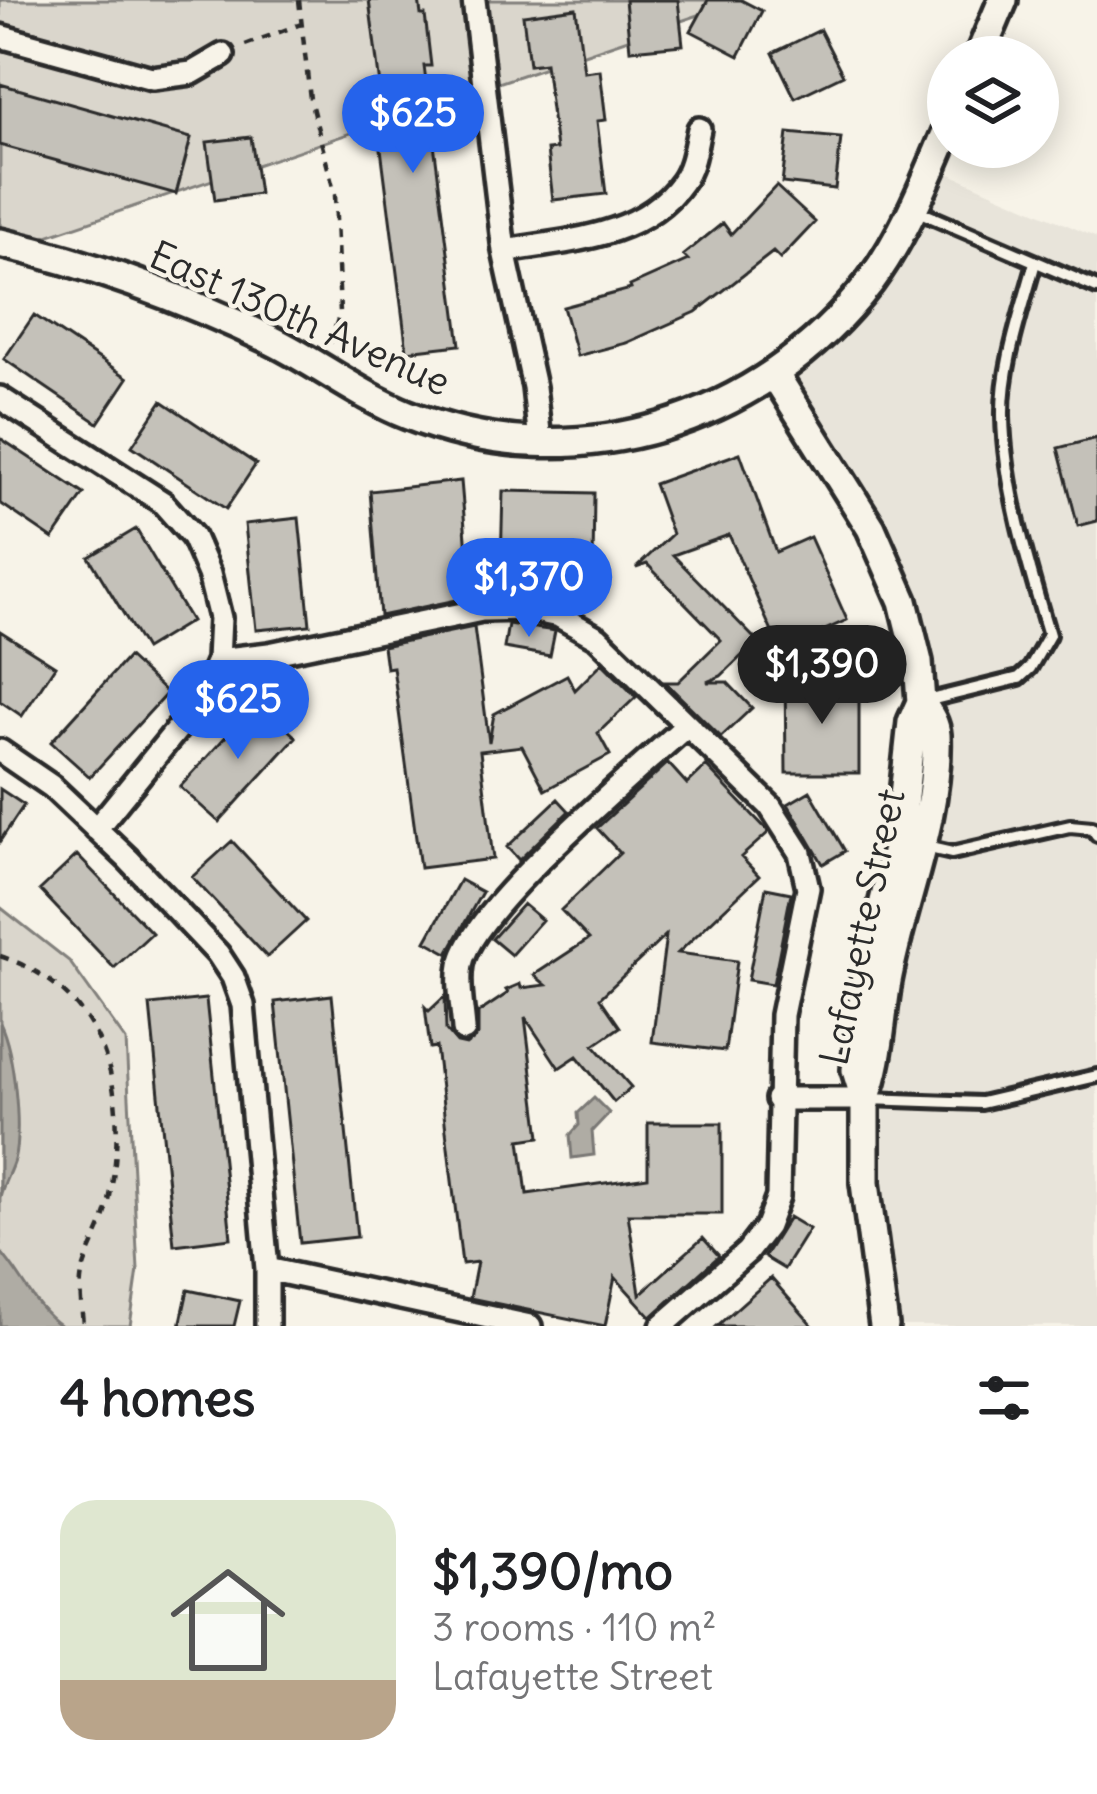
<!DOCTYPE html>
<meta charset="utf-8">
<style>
:root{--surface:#fff;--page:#f2f2f2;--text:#202124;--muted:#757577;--accent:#2563eb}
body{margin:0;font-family:Delius,sans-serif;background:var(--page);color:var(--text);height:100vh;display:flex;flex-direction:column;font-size:45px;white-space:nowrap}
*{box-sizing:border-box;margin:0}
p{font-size:39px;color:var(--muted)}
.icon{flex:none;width:66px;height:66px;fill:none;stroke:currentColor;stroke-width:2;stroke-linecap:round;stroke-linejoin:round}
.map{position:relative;height:1326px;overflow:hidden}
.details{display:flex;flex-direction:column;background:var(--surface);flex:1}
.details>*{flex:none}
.buttons{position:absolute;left:927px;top:36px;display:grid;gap:24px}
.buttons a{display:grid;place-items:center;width:132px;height:132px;border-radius:50%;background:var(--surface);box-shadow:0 6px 30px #0003;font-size:60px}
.price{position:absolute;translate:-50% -102px;padding:0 27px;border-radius:42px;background:var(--accent);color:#fff;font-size:39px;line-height:78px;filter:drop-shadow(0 3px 6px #0008)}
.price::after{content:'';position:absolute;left:50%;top:72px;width:36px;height:27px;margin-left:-18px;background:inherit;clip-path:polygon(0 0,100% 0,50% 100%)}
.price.current{background:#222;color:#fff}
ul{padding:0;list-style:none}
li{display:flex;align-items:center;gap:36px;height:300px;padding:0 60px}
li span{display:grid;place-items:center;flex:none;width:336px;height:240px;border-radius:36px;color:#555}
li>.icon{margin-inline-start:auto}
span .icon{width:144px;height:144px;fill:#fffc;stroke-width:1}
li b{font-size:51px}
h2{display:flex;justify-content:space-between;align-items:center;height:144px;padding:0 60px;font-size:51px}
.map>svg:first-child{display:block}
.built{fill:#e8e4da}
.green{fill:#dad6cc;stroke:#82807c;stroke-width:3}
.water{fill:#afaca4;stroke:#7a7874;stroke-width:3}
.building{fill:#c4c1b9;stroke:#2b2b2b;stroke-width:3}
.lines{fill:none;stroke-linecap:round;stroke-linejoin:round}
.lane-casing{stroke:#2b2b2b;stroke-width:20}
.street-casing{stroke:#2b2b2b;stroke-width:30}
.secondary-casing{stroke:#2b2b2b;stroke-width:36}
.path{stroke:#2b2b2b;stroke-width:4.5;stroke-dasharray:9 9;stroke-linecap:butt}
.lane{stroke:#f7f3e8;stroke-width:10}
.street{stroke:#f7f3e8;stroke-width:21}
.secondary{stroke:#f7f3e8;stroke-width:27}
.labels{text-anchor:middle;stroke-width:9;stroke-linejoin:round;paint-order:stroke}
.street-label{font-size:39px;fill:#2b2b2b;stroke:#f7f3e8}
</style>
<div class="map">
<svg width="1097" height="1326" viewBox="0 0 1097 1326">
<rect width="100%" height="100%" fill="#f7f3e8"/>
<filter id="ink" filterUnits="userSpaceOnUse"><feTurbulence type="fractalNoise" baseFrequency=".00833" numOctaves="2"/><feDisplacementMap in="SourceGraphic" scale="24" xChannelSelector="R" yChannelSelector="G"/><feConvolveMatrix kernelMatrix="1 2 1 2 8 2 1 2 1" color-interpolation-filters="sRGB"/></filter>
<g filter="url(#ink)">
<path class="built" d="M932,166l165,72v1088h-213l-19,-143 68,-403 -21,-146 -137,-259 41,-35z"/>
<path class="green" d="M0,0h743l-743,252z
M0,907l69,54 57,80 12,229 -8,56h-130z"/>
<path class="water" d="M0,1023c14,30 22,104 14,137 -4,13 -11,24 -14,37z
M594,1098l15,15 -17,18 2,24 -22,3 -2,-23 9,-10 -1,-12z
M0,1251c22,24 34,57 61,75h-61z"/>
<path class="building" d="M369,0h50l2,15h4l6,51h-7l36,279 -53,6 -33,-257 7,-1z
M625,0h53l5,45 -53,5z
M708,0h33l21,11 -23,45 -48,-25z
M576,8l8,64 16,-2 6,50 -9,1 9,73 -53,6 -6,-50 9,-1 -11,-86 -16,2 -6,-50z
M820,30l23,45 -48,23 -22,-45z
M0,84l191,54 -15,56 -176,-49z
M788,133l53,5 -6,51 -53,-6z
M251,137l8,57 -44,6 -8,-58z
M776,186l39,36 -35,37 -7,-7 -77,60 -70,31 -49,13 -14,-49 68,-18 -1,-3 58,-26 -5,-5 40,-32 8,11z
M34,315l94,63 -30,45 -94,-64z
M162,401l94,63 -30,45 -94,-63z
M0,438l84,56 -31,45 -53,-36z
M1097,438v83l-19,5 -20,-78z
M740,453l36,99 34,-15 37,83 -67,30 -51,-115 -56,20 84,86 -36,35 -14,6h20l25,26 -31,29 -56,-55h13l43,-42 -74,-76 -11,4 36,-34 -18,-50z
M461,481l10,116 -91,19 -10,-125z
M503,491l91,2 -1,73 -92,-2z
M299,518l11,107 -54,5 -11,-106z
M136,529l55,92 -46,28 -56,-92z
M508,624l47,7 -5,25 -46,-8z
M474,627l15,115 5,-28 73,-39 8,15 27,-27 34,34 -38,36 12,22 -65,35 -23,-44 -42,5 13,108 -73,9 -27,-201 -7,1 -3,-22z
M0,631l55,35 -33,50 -22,-15z
M128,657l39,36 -77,84 -39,-35z
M785,670l12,12 62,-1v92h-73z
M257,702l39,35 -77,85 -39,-35z
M668,763l19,21 19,-18 63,66 -28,25 18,19 -81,77 59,8 -12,90 -73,-9 14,-107 -66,63 20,29 -26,18 37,42 -17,15 -37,-46 -18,12 -34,-51 15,120 -20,3 7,54 121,-17v-54h74v91h-94l12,80 63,-56 16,18 -68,61 -36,-40 -10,49 -135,-28 7,-36 -15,2 -26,-217 -6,1 -5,-41 4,4 16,-15 1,34 11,13 9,2 12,-10v-22l30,-20 -2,-3 14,-6 1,4 25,-3 -12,-10 55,-36 -28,-29 59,-57 -23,-25z
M0,789l24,16 -24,36z
M810,791l35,60 -22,13 -35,-60z
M558,799l11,12 -50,49 -12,-13z
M232,841l74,80 -39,36 -75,-80z
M77,855l75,78 -38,35 -74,-78z
M460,880l22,12 -34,61 -22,-12z
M766,888l25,5 -18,91 -25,-4z
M523,904l19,16 -31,35 -19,-16z
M332,995l25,242 -57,6 -25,-241z
M206,999l25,239 -57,7 -24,-240z
M789,1217l20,12 -25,40 -20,-12z
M771,1278l42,48h-96z
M188,1290l52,11 -6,25h-54z"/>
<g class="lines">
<g class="lane-casing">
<path id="lane" d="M913,209l184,79
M926,701l93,-23 11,-10 19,-33c-20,-67 -45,-149 -46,-219 -1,-51 19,-105 32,-154
M921,846l31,7 118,-27 22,2 5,7
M868,1099l113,4 116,-27"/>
</g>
<g class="street-casing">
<path id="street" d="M474,0l30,251 30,136 6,54
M0,36l152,42 40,-5 31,-18
M504,251c61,-10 139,-13 178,-69 11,-15 13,-35 17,-53
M0,398l162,104 31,35 16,37 11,44 -2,42 -17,40 -105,129
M218,660l51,-6 213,-44 43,-1 34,7 39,22 172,168 30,47 8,35 -26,127 -4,182 -11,29 -20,26 -85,74
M0,751l51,35 77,73 90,95 15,23 10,28 24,264v57
M464,1030c-1,-20 -7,-45 -3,-65 10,-57 177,-194 226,-240
M777,1099h88
M267,1269l263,57"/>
</g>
<g class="secondary-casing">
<path id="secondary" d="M979,57l24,-57
M0,243c93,21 187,57 273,98 46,23 87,55 135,74 168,67 354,8 462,-133 34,-46 56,-101 78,-153
M775,375l96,153 32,73 15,61 3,40 -9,20 -13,119 -33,133 -10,96 9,29v84l19,143
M865,1099c15,-38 15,-78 22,-118 15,-81 52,-162 49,-246 -1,-13 -8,-22 -15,-33"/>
</g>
<path class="path" d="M299,0l11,99 25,96 5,118 -10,30
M245,45l56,-21
M0,956c112,37 130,143 109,245 -5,24 -19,46 -26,69 -5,17 -1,39 0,56"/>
<use href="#lane" class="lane"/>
<use href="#street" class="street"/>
<use href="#secondary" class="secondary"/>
</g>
</g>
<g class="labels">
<g class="street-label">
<text transform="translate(300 318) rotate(24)" y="14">East 130th Avenue</text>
<text transform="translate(862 927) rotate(-78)" y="14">Lafayette Street</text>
</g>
</g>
</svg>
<div class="buttons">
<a><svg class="icon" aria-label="layers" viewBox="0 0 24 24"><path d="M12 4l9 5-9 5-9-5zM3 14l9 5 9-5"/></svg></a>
</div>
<b class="price" style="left:413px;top:176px">$625</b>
<b class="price" style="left:529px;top:640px">$1,370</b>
<b class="price current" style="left:822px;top:727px">$1,390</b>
<b class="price" style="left:238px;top:762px">$625</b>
</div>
<section class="details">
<h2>4 homes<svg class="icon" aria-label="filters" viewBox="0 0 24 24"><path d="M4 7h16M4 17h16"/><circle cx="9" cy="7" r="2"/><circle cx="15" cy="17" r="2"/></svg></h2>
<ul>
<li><span style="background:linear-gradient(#dfe7d0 75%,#b9a48a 0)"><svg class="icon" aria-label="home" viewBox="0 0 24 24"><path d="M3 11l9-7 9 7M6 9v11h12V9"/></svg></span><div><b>$1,390/mo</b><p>3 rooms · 110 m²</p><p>Lafayette Street</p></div></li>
</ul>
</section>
